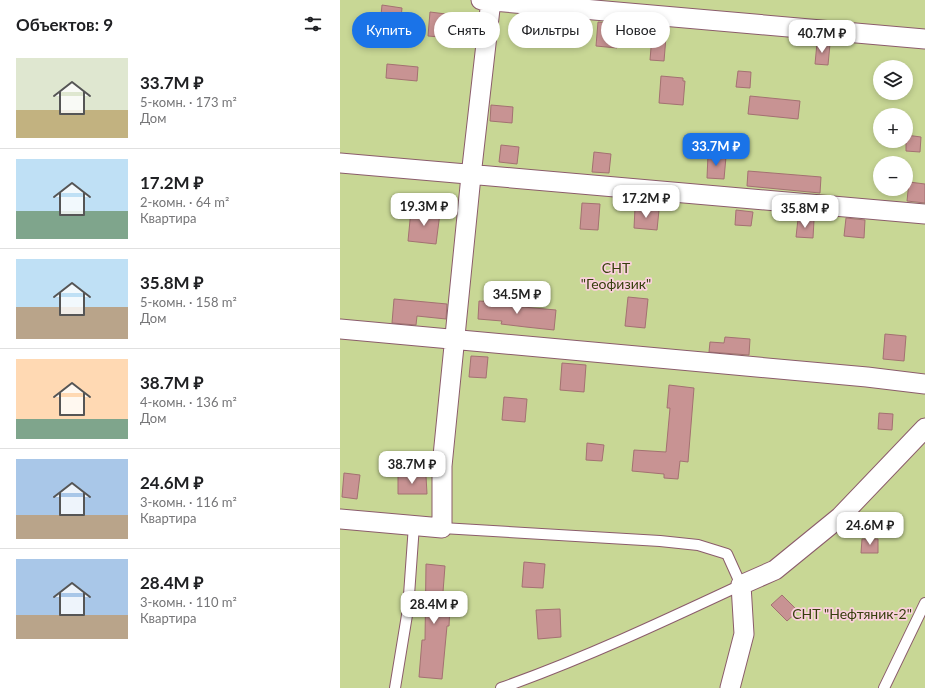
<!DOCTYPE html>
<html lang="ru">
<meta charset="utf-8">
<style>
:root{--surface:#fff;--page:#f2f2f2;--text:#202124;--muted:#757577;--line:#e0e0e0;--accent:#1a73e8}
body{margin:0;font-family:Lato,sans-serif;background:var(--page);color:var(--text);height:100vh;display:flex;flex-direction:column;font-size:15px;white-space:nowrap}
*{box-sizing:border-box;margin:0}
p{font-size:13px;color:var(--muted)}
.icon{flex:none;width:22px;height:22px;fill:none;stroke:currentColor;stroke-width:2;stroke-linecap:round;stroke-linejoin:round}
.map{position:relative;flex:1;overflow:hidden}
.panel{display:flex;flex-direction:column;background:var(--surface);width:340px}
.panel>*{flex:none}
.banner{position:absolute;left:12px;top:12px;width:380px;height:36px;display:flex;gap:8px}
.buttons{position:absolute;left:533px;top:60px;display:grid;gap:8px}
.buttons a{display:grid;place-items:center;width:40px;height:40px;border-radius:50%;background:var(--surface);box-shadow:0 2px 6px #0003;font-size:20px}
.price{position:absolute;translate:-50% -34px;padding:0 9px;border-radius:8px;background:#fff;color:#222;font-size:13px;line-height:26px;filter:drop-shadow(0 1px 2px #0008)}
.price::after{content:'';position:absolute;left:50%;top:24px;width:12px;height:9px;margin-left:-6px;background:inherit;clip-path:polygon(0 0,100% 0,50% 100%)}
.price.selected{background:var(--accent);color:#fff}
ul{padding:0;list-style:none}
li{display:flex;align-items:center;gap:12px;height:100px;padding:0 16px}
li+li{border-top:1px solid var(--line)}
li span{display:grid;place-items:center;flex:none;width:112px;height:80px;border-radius:0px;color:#555}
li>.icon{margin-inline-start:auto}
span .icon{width:48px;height:48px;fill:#fffc;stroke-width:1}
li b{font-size:17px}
h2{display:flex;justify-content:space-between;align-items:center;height:48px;padding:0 16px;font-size:17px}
.pill{padding:0 14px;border-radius:18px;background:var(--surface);box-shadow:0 2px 6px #0003;font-size:14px;line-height:36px}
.pill.selected{background:var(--accent);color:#fff}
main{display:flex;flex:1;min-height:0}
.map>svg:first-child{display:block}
.green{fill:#c8d795;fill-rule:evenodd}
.building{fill:#c89393;stroke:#a37171}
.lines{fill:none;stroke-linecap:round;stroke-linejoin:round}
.lane-casing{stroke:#8b5c6b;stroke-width:12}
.street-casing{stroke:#8b5c6b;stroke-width:21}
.lane{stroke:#fff;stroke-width:10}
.street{stroke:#fff;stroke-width:19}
.labels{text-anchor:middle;stroke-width:3.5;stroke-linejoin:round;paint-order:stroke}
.park-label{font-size:14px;fill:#373f0d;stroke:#fbd0dd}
</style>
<main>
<section class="panel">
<h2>Объектов: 9<svg class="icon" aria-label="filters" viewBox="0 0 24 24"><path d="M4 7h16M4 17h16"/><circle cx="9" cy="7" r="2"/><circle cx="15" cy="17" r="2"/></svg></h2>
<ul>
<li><span style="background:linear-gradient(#dfe7d0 65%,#c2b280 0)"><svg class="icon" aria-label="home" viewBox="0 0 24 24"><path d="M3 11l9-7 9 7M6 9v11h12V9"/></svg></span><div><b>33.7M ₽</b><p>5-комн. · 173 m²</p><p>Дом</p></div></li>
<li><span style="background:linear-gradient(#bfe0f5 65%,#7fa58c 0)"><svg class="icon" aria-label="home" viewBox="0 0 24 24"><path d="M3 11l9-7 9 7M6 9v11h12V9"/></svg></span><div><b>17.2M ₽</b><p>2-комн. · 64 m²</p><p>Квартира</p></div></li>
<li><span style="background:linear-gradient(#bfe0f5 60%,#b9a48a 0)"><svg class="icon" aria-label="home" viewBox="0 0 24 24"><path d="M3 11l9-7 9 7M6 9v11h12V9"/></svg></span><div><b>35.8M ₽</b><p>5-комн. · 158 m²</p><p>Дом</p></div></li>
<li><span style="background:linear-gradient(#ffd9b3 75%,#7fa58c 0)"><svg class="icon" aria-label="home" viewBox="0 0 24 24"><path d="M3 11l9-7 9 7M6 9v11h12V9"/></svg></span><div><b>38.7M ₽</b><p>4-комн. · 136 m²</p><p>Дом</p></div></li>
<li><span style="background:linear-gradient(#a9c7e8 70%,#b9a48a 0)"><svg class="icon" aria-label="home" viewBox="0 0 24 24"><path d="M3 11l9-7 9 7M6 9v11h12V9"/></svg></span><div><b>24.6M ₽</b><p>3-комн. · 116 m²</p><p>Квартира</p></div></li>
<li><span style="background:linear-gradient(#a9c7e8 70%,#b9a48a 0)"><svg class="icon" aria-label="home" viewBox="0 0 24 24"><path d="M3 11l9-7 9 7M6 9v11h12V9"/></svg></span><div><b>28.4M ₽</b><p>3-комн. · 110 m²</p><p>Квартира</p></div></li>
</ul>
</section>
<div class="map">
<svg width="585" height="688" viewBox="0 0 585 688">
<rect width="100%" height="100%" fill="#fbd0dd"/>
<path class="green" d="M0,0h585v688h-585zM540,67h26v26h-26zM540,115h26v26h-26zM540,163h26v26h-26z"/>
<path class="building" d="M42,5l20,3 -2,20 -20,-2z
M90,12l24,3 -2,23 -24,-2z
M258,22l21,2 -2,24 -21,-2z
M312,36l14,1 -2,24 -14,-1z
M477,43l13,1 -2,21 -13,-1z
M47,64l31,3 -1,14 -31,-3z
M398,71l13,1 -1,16 -14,-1z
M321,76l22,2v3h2l-2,24 -24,-2z
M410,96l50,5 -2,18 -50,-5z
M151,105l22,2 -1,16 -22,-2z
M566,135l15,2 -1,15 -14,-1z
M161,145l18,2 -2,17 -18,-2z
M254,152l17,2 -2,19 -17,-1z
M368,155l18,2 -2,22 -17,-1z
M408,171l73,6 -1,16 -73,-7z
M569,182l16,2v19l-18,-2z
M242,203l18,1 -2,26 -18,-1z
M295,208l24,2 -2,20 -23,-2z
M71,210l29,3 -4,31 -28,-3z
M396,210l17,2 -2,14 -16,-1z
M506,218l19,2 -1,18 -20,-2z
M458,219l16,1 -1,18 -17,-1z
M288,297l20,2 -3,29 -20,-2z
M54,299l53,5 -1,15 -29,-3 -1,9 -24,-2z
M139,301l33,2v3l44,4 -2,20 -28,-3 -25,-3 1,-3 -24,-2z
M545,334l21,2 -2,25 -21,-2z
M385,337l25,2 -1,16 -40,-3 1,-10 14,1z
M131,356l17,1 -2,21 -17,-1z
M222,363l24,2 -2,27 -24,-2z
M329,385l25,3 -6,74 -8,-1 -2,18 -14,-1v-4l-32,-3 2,-21 32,2 4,-44h-3z
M164,397l23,2 -2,23 -23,-2z
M539,413l14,1 -1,16 -14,-1z
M247,443l17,2 -2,16 -16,-1z
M4,473l16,2 -3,24 -15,-2z
M58,476h28l1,18h-29z
M522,539h16v14h-17z
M184,562l21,2 -2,24 -21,-1z
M86,564l19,2 -3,39 8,1 -1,20h-2l-5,53 -23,-2 3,-37h3z
M442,595l16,16 -11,10 -16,-16z
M220,609l1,28 -23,2 -2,-29z"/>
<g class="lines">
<g class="lane-casing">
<path id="lane" d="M102,528l218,13 38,4 29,9 14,31c-79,37 -158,74 -240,103
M55,688l13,-79 6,-84
M544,688l41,-85"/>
</g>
<g class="street-casing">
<path id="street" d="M141,0l444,39
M0,163l585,51
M0,329l527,48 58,7
M0,519l102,9v-62l29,-290 20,-176
M390,688l14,-54 -3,-49 34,-15 65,-53 85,-89"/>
</g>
<use href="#lane" class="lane"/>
<use href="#street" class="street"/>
</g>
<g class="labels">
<g class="park-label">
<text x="276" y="273">СНТ<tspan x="276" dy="16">"Геофизик"</tspan></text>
<text x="512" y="619">СНТ "Нефтяник-2"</text>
</g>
</g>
</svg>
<div class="buttons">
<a><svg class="icon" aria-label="layers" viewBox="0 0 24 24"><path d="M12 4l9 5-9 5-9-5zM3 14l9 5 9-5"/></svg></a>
<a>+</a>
<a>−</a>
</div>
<b class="price" style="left:482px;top:54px">40.7M ₽</b>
<b class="price selected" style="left:376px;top:167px">33.7M ₽</b>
<b class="price" style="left:306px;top:219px">17.2M ₽</b>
<b class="price" style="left:84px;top:227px">19.3M ₽</b>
<b class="price" style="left:465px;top:229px">35.8M ₽</b>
<b class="price" style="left:177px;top:315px">34.5M ₽</b>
<b class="price" style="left:72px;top:485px">38.7M ₽</b>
<b class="price" style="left:530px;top:546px">24.6M ₽</b>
<b class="price" style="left:94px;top:625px">28.4M ₽</b>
<div class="banner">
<a class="pill selected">Купить</a>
<a class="pill">Снять</a>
<a class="pill">Фильтры</a>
<a class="pill">Новое</a>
</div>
</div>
</main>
